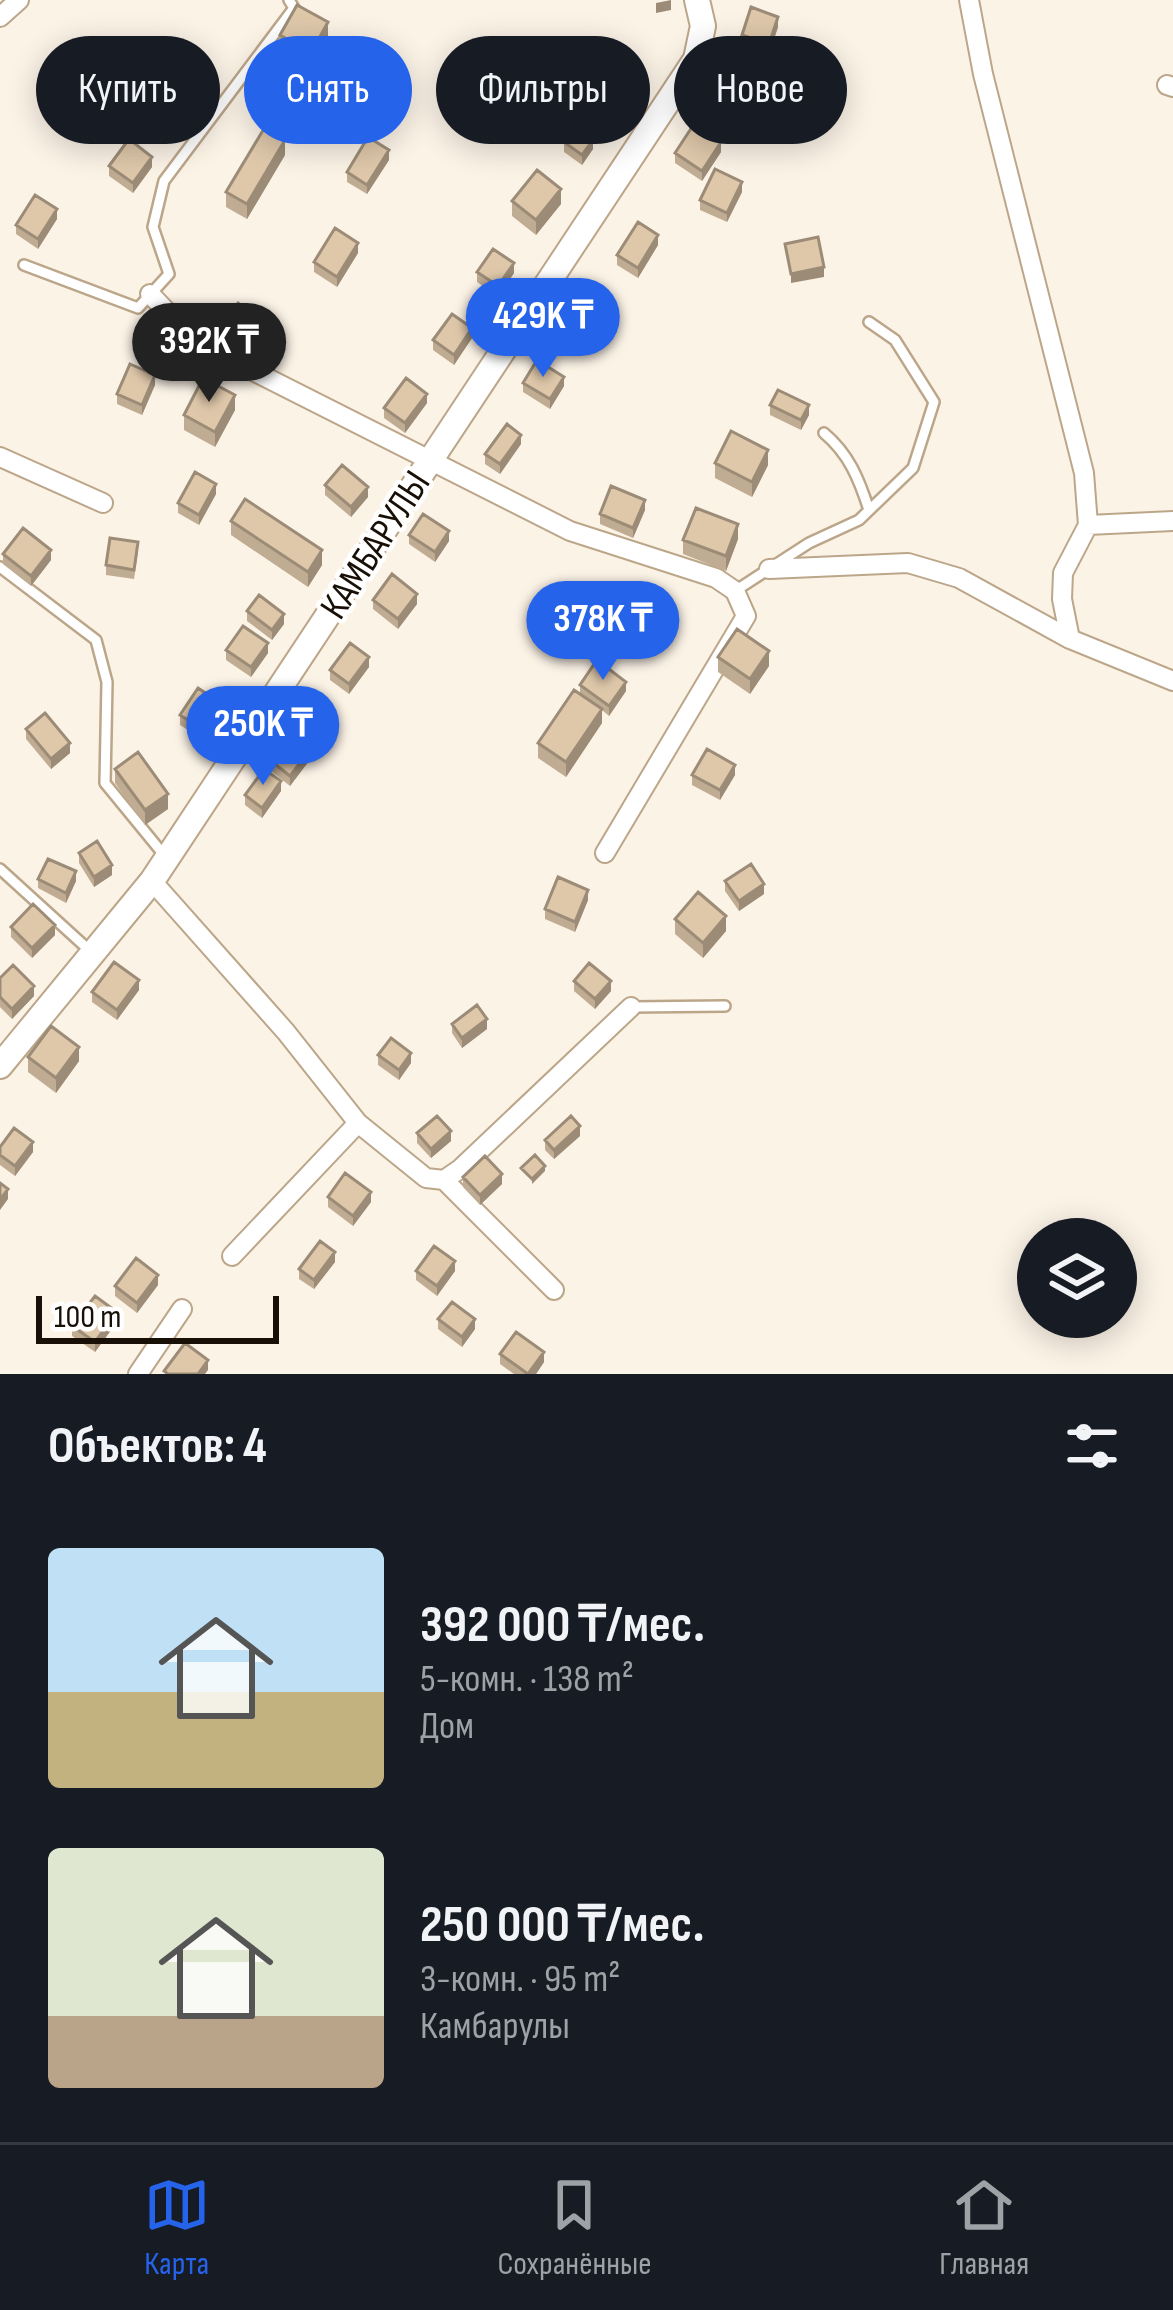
<!DOCTYPE html>
<html lang="ru">
<meta charset="utf-8">
<style>
:root{--surface:#171b24;--page:#242831;--text:#f1f3f6;--muted:#9ea1a6;--line:#363941;--accent:#2563eb}
body{margin:0;font-family:"Sofia Sans Condensed",sans-serif;background:var(--page);color:var(--text);height:100vh;display:flex;flex-direction:column;font-size:45px;white-space:nowrap}
*{box-sizing:border-box;margin:0}
p{font-size:39px;color:var(--muted)}
.icon{flex:none;width:66px;height:66px;fill:none;stroke:currentColor;stroke-width:2;stroke-linecap:round;stroke-linejoin:round}
.map{position:relative;height:1374px;overflow:hidden}
.sheet{display:flex;flex-direction:column;background:var(--surface);flex:1}
.sheet>*{flex:none}
.hud{position:absolute;left:36px;top:36px;width:1101px;height:108px;display:flex;gap:24px}
.controls{position:absolute;left:1017px;top:1218px;display:grid;gap:24px}
.controls a{display:grid;place-items:center;width:120px;height:120px;border-radius:50%;background:var(--surface);box-shadow:0 6px 30px #0003;font-size:60px}
.scale{position:absolute;left:36px;bottom:30px;width:243px;box-sizing:border-box;padding-left:12px;border:6px solid #181006;border-top:0;font-size:33px;line-height:42px;white-space:nowrap;color:#181006;-webkit-text-stroke:9px #fff;paint-order:stroke}
.price{position:absolute;translate:-50% -102px;padding:0 27px;border-radius:42px;background:var(--accent);color:#fff;font-size:39px;line-height:78px;filter:drop-shadow(0 3px 6px #0008)}
.price::after{content:'';position:absolute;left:50%;top:72px;width:36px;height:27px;margin-left:-18px;background:inherit;clip-path:polygon(0 0,100% 0,50% 100%)}
.price.on{background:#222;color:#fff}
ul{padding:0;list-style:none}
li{display:flex;align-items:center;gap:36px;height:300px;padding:0 48px}
li span{display:grid;place-items:center;flex:none;width:336px;height:240px;border-radius:12px;color:#555}
li>.icon{margin-inline-start:auto}
span .icon{width:144px;height:144px;fill:#fffc;stroke-width:1}
li b{font-size:51px}
h2{display:flex;justify-content:space-between;align-items:center;height:144px;padding:0 48px;font-size:51px}
.pill{padding:0 42px;border-radius:54px;background:var(--surface);box-shadow:0 6px 30px #0003;font-size:42px;line-height:108px}
.pill.on{background:var(--accent);color:#fff}
.menu{display:flex;justify-content:space-around;align-items:center;height:168px;border-top:3px solid var(--line);background:var(--surface);font-size:33px;color:var(--muted)}
.menu a{display:grid;justify-items:center;gap:6px}
.menu .on{color:var(--accent)}
.map>svg:first-child{display:block}
.lines{fill:none;stroke-linecap:round;stroke-linejoin:round}
.service-casing{stroke:#bca689;stroke-width:14}
.minor-casing{stroke:#bca689;stroke-width:22}
.tertiary-casing{stroke:#bca689;stroke-width:28}
.service{stroke:#fff;stroke-width:9}
.minor{stroke:#fff;stroke-width:18}
.tertiary{stroke:#fff;stroke-width:24}
.wall{fill:#c0ac92}
.shaded-wall{fill:#9c8c77}
.building{fill:#dfc8aa;stroke:#9c8c77;stroke-width:3}
.labels{text-anchor:middle;stroke-width:9;stroke-linejoin:round;paint-order:stroke}
.street-label{font-size:39px;fill:#181006;stroke:#fff}
</style>
<div class="map">
<svg width="1173" height="1374" viewBox="0 0 1173 1374">
<rect width="100%" height="100%" fill="#fcf3e7"/>
<g class="lines">
<g class="service-casing">
<path id="service" d="M24,265l114,43 31,-34 -16,-47 11,-46 130,-173 -5,-8
M824,433c25,21 35,46 45,77
M0,567l96,73 11,42 -2,101 59,72
M735,591l74,-48 50,-23 54,-52 21,-66 -39,-62 -26,-18
M0,869l89,81
M631,1007l94,-1"/>
</g>
<g class="minor-casing">
<path id="minor" d="M969,0l14,74 101,399 4,52 -25,48 -1,26 8,40
M0,17l19,-17
M1167,85l6,2
M150,294l46,48 374,189 146,47 19,13 11,25 -141,237
M0,457l103,46
M1088,525l85,-4
M769,569l139,-6 51,15 111,61 103,42
M152,881l134,151 72,91 68,55 18,2 16,-11 171,-162
M444,1180l110,110
M232,1256l126,-133
M138,1374l44,-65"/>
</g>
<g class="tertiary-casing">
<path id="tertiary" d="M0,1066l152,-185 544,-822 7,-33 -6,-26"/>
</g>
<use href="#service" class="service"/>
<use href="#minor" class="minor"/>
<use href="#tertiary" class="tertiary"/>
</g>
<path class="wall" d="M778,27l-9,27 -27,-9v-10z
M280,35l48,2 -17,31 -31,-18z
M596,63l47,24 -15,16 -32,-30z
M357,94l48,2 -17,31 -31,-18z
M202,99l-18,28 -24,-15v-10z
M586,108l30,1 -12,20 -18,-11z
M564,142l29,7 -11,16 -18,-13z
M721,152l-19,29 -27,-18v-10z
M285,155l-38,64 -21,-12v-15z
M389,160l-22,34 -20,-12v-10z
M109,166l43,1 -19,26 -24,-17z
M742,192l-15,30 -27,-12v-10z
M512,201l49,3 -25,31 -24,-19z
M57,219l-19,30 -22,-15v-9z
M658,245l-20,33 -21,-13v-10z
M358,253l-21,34 -23,-15v-10z
M477,272l37,1 -16,23 -21,-14z
M564,307l44,8 -17,23 -27,-21z
M226,320l48,19 -12,16 -36,-26z
M472,338l-18,27 -21,-15v-10z
M523,383l41,3 -14,23 -27,-17z
M155,385l-13,30 -25,-11v-10z
M427,403l-22,30 -21,-15v-10z
M770,405l39,10 -8,15 -31,-15z
M235,410l-20,37 -31,-17v-15z
M521,444l-21,30 -15,-10v-10z
M715,463l53,2 -16,32 -37,-19z
M325,485l43,12 -17,20 -26,-22z
M216,494l-17,31 -21,-12v-10z
M645,510l-12,28 -33,-14v-10z
M231,521l91,44 -14,22 -77,-52z
M409,535l40,6 -14,21 -26,-18z
M738,539l-12,32 -43,-17v-14z
M138,552l-4,27 -28,-4v-10z
M3,554l48,6 -20,26 -28,-22z
M373,600l44,4 -19,25 -25,-20z
M247,611l37,13 -12,16 -25,-19z
M671,620l-20,37 -20,-12v-10z
M226,650l42,3 -17,24 -25,-17z
M718,657l51,9 -19,28 -32,-22z
M369,667l-20,27 -19,-14v-10z
M580,685l46,6 -17,25 -7,-6v13l-36,54 -28,-19v-15l42,-49z
M180,715l46,1 -18,27 -28,-18z
M26,729l44,24 -19,16 -25,-30z
M315,753l-25,33 -19,-15v-10z
M115,769l53,40 -23,16 -30,-42z
M692,775h43l-15,25 -28,-15z
M281,791l-19,27 -17,-13v-10z
M79,853l33,22 -18,12 -15,-24z
M38,879l38,2 -10,22 -28,-15z
M725,881l39,13 -25,17 -14,-20z
M588,900l-13,32 -30,-13v-10z
M675,919l51,12 -23,27 -28,-24z
M11,927l44,8 -23,23 -21,-21z
M0,978l34,18 -22,23 -12,-12z
M574,981l37,10 -16,18 -21,-18z
M139,990l-22,30 -25,-18v-10z
M452,1024l35,5 -25,19 -10,-15z
M378,1055l33,8 -12,17 -21,-15z
M28,1057l51,4 -23,32 -28,-21z
M417,1133l34,8 -20,17 -14,-15z
M580,1136l-26,23 -9,-9v-10z
M0,1147l33,5 -18,24 -15,-11z
M463,1177l39,7 -22,21 -17,-18z
M328,1197l43,5 -18,24 -25,-19z
M335,1262l-21,27 -15,-10v-10z
M416,1271h39l-18,25 -21,-16z
M158,1285l-21,28 -22,-17v-10z
M438,1319l37,10 -13,18 -24,-18z
M117,1322l-22,30 -23,-16v-10z
M500,1354l44,8 -8,12h-22l-14,-10z"/>
<path class="shaded-wall" d="M671,0v10l-15,3v-10z
M778,17v10l-9,27v-10z
M328,22v15l-17,31v-15z
M643,77v10l-15,16v-10z
M405,82v14l-17,31v-15z
M202,89v10l-18,28v-10z
M616,99v10l-12,20v-10z
M285,140v15l-38,64v-15z
M593,140v9l-11,16v-10z
M721,142v10l-19,29v-10z
M389,150v10l-22,34v-9z
M152,157v10l-19,26v-10z
M742,182v10l-15,30v-9z
M561,189v15l-25,31v-15z
M57,209v10l-19,30v-10z
M658,235v10l-20,33v-10z
M358,243v10l-21,34v-10z
M514,263v10l-16,23v-10z
M824,267v10l-33,6v-9z
M608,305v10l-17,23v-10z
M472,328v10l-18,27v-10z
M274,329v10l-12,16v-10z
M155,375v10l-13,30v-10z
M564,377v9l-14,23v-10z
M427,394v9l-22,30v-10z
M235,395v15l-20,37v-15z
M809,405v10l-8,15v-10z
M521,435v9l-21,30v-10z
M768,450v15l-16,32v-15z
M216,484v10l-17,31v-10z
M368,487v10l-17,20v-10z
M645,500v10l-12,28v-10z
M738,524v15l-12,32v-15z
M449,531v10l-14,21v-10z
M51,550v10l-20,26v-10z
M322,550v15l-14,22v-15z
M417,594v10l-19,25v-10z
M671,610v10l-20,37v-10z
M284,614v10l-12,16v-10z
M268,643v10l-17,24v-10z
M769,651v15l-19,28v-15z
M369,657v10l-20,27v-10z
M626,682v9l-17,25v-10z
M226,707v9l-18,27v-10z
M602,709v14l-36,54v-15z
M70,743v10l-19,16v-10z
M315,743v10l-25,33v-10z
M735,765v10l-15,25v-10z
M281,781v10l-19,27v-10z
M168,794v15l-23,16v-15z
M112,865v10l-18,12v-10z
M76,871v10l-10,22v-10z
M764,884v10l-25,17v-10z
M588,890v10l-13,32v-10z
M726,916v15l-23,27v-15z
M55,925v10l-23,23v-10z
M139,980v10l-22,30v-10z
M611,981v10l-16,18v-10z
M34,986v10l-22,23v-10z
M487,1019v10l-25,19v-10z
M79,1047v14l-23,32v-15z
M411,1053v10l-12,17v-10z
M580,1126v10l-26,23v-9z
M451,1131v10l-20,17v-9z
M33,1142v10l-18,24v-10z
M545,1166v5l-13,13v-5z
M502,1174v10l-22,21v-10z
M8,1189v10l-8,11v-10z
M371,1192v10l-18,24v-10z
M335,1252v10l-21,27v-9z
M455,1261v10l-18,25v-10z
M158,1275v10l-21,28v-10z
M117,1312v10l-22,30v-10z
M475,1319v10l-13,18v-10z
M544,1352v10l-8,12h-8z
M208,1360v10l-3,4h-7z"/>
<path class="building" d="M297,5l31,17 -17,31 -31,-18z
M751,7l27,10 -9,27 -27,-9z
M611,47l32,30 -15,16 -32,-30z
M374,64l31,18 -17,30 -31,-18z
M179,73l23,16 -18,28 -24,-15z
M598,88l18,11 -12,20 -18,-11z
M694,124l27,18 -19,29 -27,-18z
M265,127l20,13 -38,64 -21,-12z
M575,127l18,13 -11,15 -18,-13z
M368,137l21,13 -22,35 -20,-13z
M129,139l23,18 -19,26 -24,-17z
M715,169l27,13 -15,31 -27,-13z
M537,170l24,19 -25,31 -24,-19z
M35,195l22,14 -19,30 -22,-14z
M638,222l20,13 -20,33 -21,-13z
M335,228l23,15 -21,34 -23,-15z
M818,237l6,30 -33,7 -6,-30z
M493,249l21,14 -16,23 -21,-14z
M581,285l27,20 -17,23 -27,-21z
M238,303l36,26 -12,16 -36,-25z
M452,314l20,14 -18,27 -21,-15z
M537,360l27,17 -14,22 -27,-16z
M130,364l25,11 -13,30 -25,-11z
M203,378l32,17 -20,37 -31,-17z
M406,378l21,16 -22,29 -21,-15z
M778,390l31,15 -8,15 -31,-15z
M507,424l14,11 -21,29 -15,-10z
M731,431l37,19 -16,32 -37,-19z
M342,465l26,22 -17,20 -26,-22z
M195,472l21,12 -17,31 -21,-12z
M611,486l34,14 -12,28 -33,-14z
M245,499l77,51 -14,22 -77,-51z
M696,508l42,16 -12,32 -43,-16z
M423,514l26,17 -14,21 -26,-17z
M23,528l28,22 -20,26 -28,-22z
M110,538l28,4 -4,28 -28,-5z
M392,574l25,20 -19,25 -25,-19z
M259,595l25,19 -12,16 -25,-19z
M650,598l21,12 -20,37 -20,-12z
M243,626l25,17 -17,24 -25,-17z
M737,629l32,22 -19,28 -32,-22z
M350,643l19,14 -20,27 -19,-14z
M597,660l29,22 -17,24 -29,-21z
M198,688l28,19 -18,26 -28,-18z
M574,690l28,19 -36,53 -28,-19z
M45,713l25,30 -19,16 -25,-30z
M296,728l19,15 -25,33 -19,-15z
M707,749l28,16 -15,25 -28,-15z
M138,752l30,42 -23,16 -30,-41z
M264,769l17,12 -19,27 -17,-13z
M97,841l15,24 -18,12 -15,-24z
M48,859l28,12 -10,22 -28,-14z
M751,864l13,20 -25,17 -14,-20z
M558,877l30,13 -13,32 -30,-13z
M698,892l28,24 -23,27 -28,-24z
M33,904l22,21 -23,23 -21,-21z
M114,962l25,18 -22,30 -25,-18z
M589,963l22,18 -16,18 -21,-18z
M13,965l21,21 -22,23 -12,-12v-19z
M477,1005l10,14 -25,19 -10,-14z
M51,1026l28,21 -23,31 -28,-21z
M391,1038l20,15 -12,17 -21,-15z
M437,1116l14,15 -20,18 -14,-16z
M571,1116l9,10 -26,24 -9,-10z
M14,1128l19,14 -18,24 -15,-11v-8z
M535,1155l10,11 -13,13 -11,-11z
M485,1156l17,18 -22,21 -17,-18z
M345,1173l26,19 -18,24 -25,-19z
M0,1183l8,6 -8,11z
M320,1241l15,11 -21,28 -15,-11z
M434,1246l21,15 -18,25 -21,-15z
M136,1258l22,17 -21,28 -22,-17z
M95,1296l22,16 -22,30 -23,-16z
M452,1302l23,17 -13,18 -24,-18z
M516,1332l28,20 -16,22 -28,-20z
M185,1343l23,17 -10,14h-30l-4,-3z"/>
<g class="labels">
<g class="street-label">
<text transform="translate(374 544) rotate(-57)" y="14">КАМБАРУЛЫ</text>
</g>
</g>
</svg>
<div class="controls">
<a><svg class="icon" aria-label="layers" viewBox="0 0 24 24"><path d="M12 4l9 5-9 5-9-5zM3 14l9 5 9-5"/></svg></a>
</div>
<div class="scale">100 m</div>
<b class="price" style="left:543px;top:380px">429K ₸</b>
<b class="price on" style="left:209px;top:405px">392K ₸</b>
<b class="price" style="left:603px;top:683px">378K ₸</b>
<b class="price" style="left:263px;top:788px">250K ₸</b>
<div class="hud">
<a class="pill">Купить</a>
<a class="pill on">Снять</a>
<a class="pill">Фильтры</a>
<a class="pill">Новое</a>
</div>
</div>
<section class="sheet">
<h2>Объектов: 4<svg class="icon" aria-label="filters" viewBox="0 0 24 24"><path d="M4 7h16M4 17h16"/><circle cx="9" cy="7" r="2"/><circle cx="15" cy="17" r="2"/></svg></h2>
<ul>
<li><span style="background:linear-gradient(#bfe0f5 60%,#c2b280 0)"><svg class="icon" aria-label="home" viewBox="0 0 24 24"><path d="M3 11l9-7 9 7M6 9v11h12V9"/></svg></span><div><b>392 000 ₸/мес.</b><p>5-комн. · 138 m²</p><p>Дом</p></div></li>
<li><span style="background:linear-gradient(#dfe7d0 70%,#b9a48a 0)"><svg class="icon" aria-label="home" viewBox="0 0 24 24"><path d="M3 11l9-7 9 7M6 9v11h12V9"/></svg></span><div><b>250 000 ₸/мес.</b><p>3-комн. · 95 m²</p><p>Камбарулы</p></div></li>
</ul>
</section>
<nav class="menu">
<a class="on"><svg class="icon" aria-label="map" viewBox="0 0 24 24"><path d="M3 6l6-2 6 2 6-2v14l-6 2-6-2-6 2zM9 4v14M15 6v14"/></svg>Карта</a>
<a><svg class="icon" aria-label="saved" viewBox="0 0 24 24"><path d="M7 4h10v16l-5-4-5 4z"/></svg>Сохранённые</a>
<a><svg class="icon" aria-label="home" viewBox="0 0 24 24"><path d="M3 11l9-7 9 7M6 9v11h12V9"/></svg>Главная</a>
</nav>
